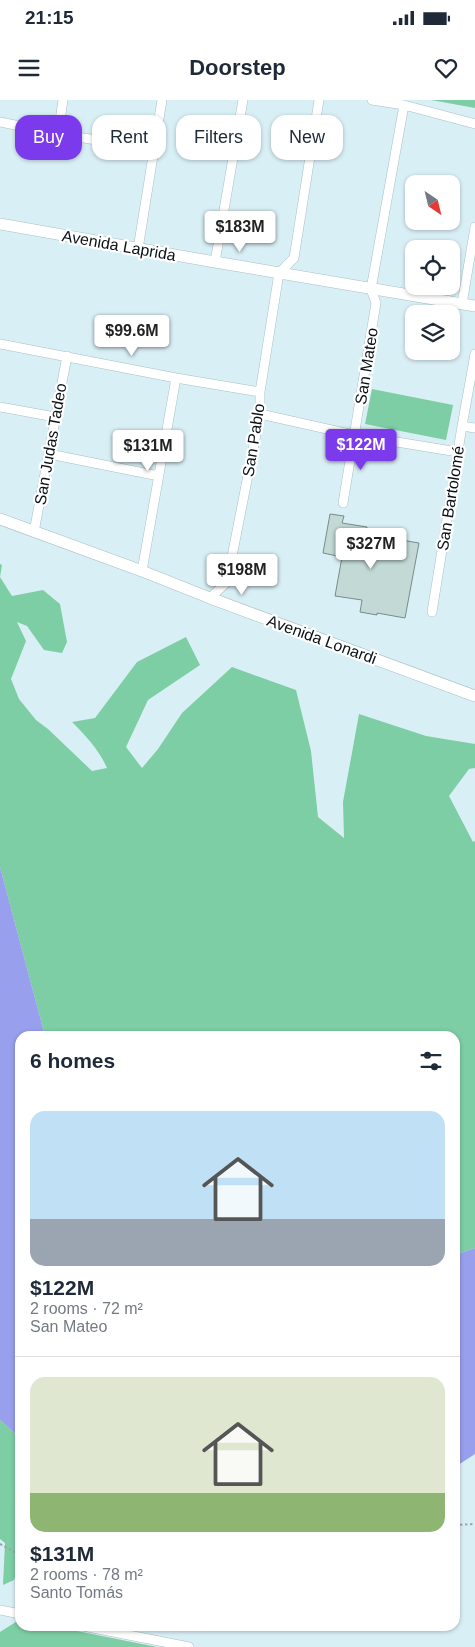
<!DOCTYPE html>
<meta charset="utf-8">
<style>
:root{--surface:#fff;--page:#f6f6f7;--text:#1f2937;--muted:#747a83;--line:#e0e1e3;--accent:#7c3aed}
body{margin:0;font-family:Helvetica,sans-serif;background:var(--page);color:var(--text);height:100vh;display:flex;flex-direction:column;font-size:19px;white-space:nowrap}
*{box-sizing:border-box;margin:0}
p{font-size:16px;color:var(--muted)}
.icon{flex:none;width:28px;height:28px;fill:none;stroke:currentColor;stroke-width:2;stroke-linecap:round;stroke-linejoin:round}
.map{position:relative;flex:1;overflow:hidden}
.sheet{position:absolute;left:15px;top:931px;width:445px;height:600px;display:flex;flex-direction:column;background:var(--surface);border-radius:15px;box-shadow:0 1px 4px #0004}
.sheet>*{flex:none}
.hud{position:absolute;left:15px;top:15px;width:445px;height:45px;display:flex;gap:10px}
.needle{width:32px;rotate:145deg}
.tools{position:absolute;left:405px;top:75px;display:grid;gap:10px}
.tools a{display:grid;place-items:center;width:55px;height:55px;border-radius:10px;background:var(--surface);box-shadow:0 1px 4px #0004;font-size:25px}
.price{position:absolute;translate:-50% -42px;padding:0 11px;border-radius:5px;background:#fff;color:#222;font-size:16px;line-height:32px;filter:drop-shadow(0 1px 2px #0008)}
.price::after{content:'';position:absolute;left:50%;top:30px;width:15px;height:11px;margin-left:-8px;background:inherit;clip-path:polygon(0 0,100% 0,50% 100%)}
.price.selected{background:var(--accent);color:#fff}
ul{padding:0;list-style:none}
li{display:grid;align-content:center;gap:10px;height:265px;padding:0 15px}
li+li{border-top:1px solid var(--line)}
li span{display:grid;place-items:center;height:155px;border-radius:15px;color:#555}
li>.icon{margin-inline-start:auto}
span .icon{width:90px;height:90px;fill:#fffc;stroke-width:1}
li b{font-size:21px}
h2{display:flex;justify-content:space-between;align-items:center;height:60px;padding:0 15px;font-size:21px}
.tag{padding:0 18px;border-radius:15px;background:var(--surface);box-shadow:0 1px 4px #0004;font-size:18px;line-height:45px}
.tag.selected{background:var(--accent);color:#fff}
.status{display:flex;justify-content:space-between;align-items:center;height:35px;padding:0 25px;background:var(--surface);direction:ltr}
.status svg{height:14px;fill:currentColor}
header{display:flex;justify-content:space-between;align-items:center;height:65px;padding:0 15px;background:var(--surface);font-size:22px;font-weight:700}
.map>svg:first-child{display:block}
.green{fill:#7dcea4}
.water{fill:#989fed}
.building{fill:#c2d9d6;stroke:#778d8b}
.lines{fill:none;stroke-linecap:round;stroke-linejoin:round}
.minor-casing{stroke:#a9bec5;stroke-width:10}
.tertiary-casing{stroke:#a9bec5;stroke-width:12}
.path{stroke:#95a6ab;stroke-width:2;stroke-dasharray:2.5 2.5;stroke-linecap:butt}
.minor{stroke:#fff;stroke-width:9}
.tertiary{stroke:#fff;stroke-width:11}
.labels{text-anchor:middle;stroke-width:4.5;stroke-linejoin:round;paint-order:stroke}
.street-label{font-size:16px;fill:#0a1114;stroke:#fff}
</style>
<div class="status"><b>21:15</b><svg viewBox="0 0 49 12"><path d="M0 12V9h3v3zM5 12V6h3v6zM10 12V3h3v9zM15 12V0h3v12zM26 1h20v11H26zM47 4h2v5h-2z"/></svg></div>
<header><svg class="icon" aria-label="menu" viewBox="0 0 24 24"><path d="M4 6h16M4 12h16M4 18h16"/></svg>Doorstep<svg class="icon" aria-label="heart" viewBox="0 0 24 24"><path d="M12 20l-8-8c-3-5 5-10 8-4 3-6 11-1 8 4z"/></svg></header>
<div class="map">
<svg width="475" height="1547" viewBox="0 0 475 1547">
<rect width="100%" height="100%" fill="#d9eff6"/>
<path class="green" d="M431,0h44v8z
M372,289l81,16 -7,35 -81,-16z
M0,464l2,1 -2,12 12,19 31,-6 17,14 7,38 -5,11 -18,-3 -17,-24 -10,-4 9,19 -15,38 8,20 17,21 12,9 44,42 15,-3c-8,-18 -21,-32 -35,-46l23,-4 42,-56 49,-25 14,28 -52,35 -22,47 16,21 16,-19 24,-36 50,-46 64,23 15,61 7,66 26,21 -1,-36 16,-88 67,22 49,8v24l-6,1 -20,27 24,46 2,-1v407l-20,7v-219h-408l-3,-4 -44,-165z
M0,1320l20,18v108l-1,1v19l-5,14 -11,5 2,-42 -5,-4z
M19,1520l1,6h32l105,21h-157v-15z"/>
<path class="water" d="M0,767l44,165 3,4h-27v402l-20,-18z
M475,1148v206l-20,13v-212z"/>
<path class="building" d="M330,414l14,2 -2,7 25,4 -4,25 35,6 3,-18 18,3 -14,75 -28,-5v2l-17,-3 2,-12 -27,-4 7,-39 -19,-4z"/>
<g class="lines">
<g class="minor-casing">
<path id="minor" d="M372,0l32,5 71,19
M0,22l58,12 96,15
M58,34l5,-34
M138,149l24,-149
M215,162l28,-162
M462,204l13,-77
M0,244l176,34 84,14
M0,307l55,10
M260,314l94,21 104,17
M462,326l13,2
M49,354l110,22
M343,403l33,-200 -5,-14 33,-184
M34,432l33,-176
M142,471l34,-193
M210,498l17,-16 33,-168v-22l19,-119 15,-15 25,-158
M432,512l30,-186 13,-72
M0,1510l20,4
M83,1526l106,21"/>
</g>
<g class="tertiary-casing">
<path id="tertiary" d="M0,124l215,38 260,44
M0,419l142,52 68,27 265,98"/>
</g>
<path class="path" d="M455,1425l20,-1
M0,1444l15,8 5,-1"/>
<use href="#minor" class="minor"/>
<use href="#tertiary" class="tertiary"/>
</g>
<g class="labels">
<g class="street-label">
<text transform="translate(119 145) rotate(10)" y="6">Avenida Laprida</text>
<text transform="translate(366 266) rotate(-81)" y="6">San Mateo</text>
<text transform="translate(253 340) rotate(-81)" y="6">San Pablo</text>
<text transform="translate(50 344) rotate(-80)" y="6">San Judas Tadeo</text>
<text transform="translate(450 398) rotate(-81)" y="6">San Bartolomé</text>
<text transform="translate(322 539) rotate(20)" y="6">Avenida Lonardi</text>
</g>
</g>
</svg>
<div class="tools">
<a><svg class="needle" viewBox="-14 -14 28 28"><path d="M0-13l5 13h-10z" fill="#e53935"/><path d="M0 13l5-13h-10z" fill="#747a83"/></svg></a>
<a><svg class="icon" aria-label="locate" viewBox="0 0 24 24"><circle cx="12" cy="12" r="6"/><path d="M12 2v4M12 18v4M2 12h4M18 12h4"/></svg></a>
<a><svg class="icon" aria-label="layers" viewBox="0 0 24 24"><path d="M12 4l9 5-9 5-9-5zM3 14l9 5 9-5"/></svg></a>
</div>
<b class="price" style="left:240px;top:153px">$183M</b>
<b class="price" style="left:132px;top:257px">$99.6M</b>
<b class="price selected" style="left:361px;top:371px">$122M</b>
<b class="price" style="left:148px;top:372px">$131M</b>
<b class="price" style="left:371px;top:470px">$327M</b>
<b class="price" style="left:242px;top:496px">$198M</b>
<div class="hud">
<a class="tag selected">Buy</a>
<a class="tag">Rent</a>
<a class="tag">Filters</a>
<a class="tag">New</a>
</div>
<section class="sheet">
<h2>6 homes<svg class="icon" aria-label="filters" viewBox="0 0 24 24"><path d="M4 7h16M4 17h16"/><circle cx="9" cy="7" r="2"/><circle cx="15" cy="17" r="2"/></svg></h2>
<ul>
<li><span style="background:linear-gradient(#bfe0f5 70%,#9aa5b1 0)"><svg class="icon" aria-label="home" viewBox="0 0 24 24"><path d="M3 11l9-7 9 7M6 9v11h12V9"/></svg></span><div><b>$122M</b><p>2 rooms · 72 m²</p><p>San Mateo</p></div></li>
<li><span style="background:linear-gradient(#dfe7d0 75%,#8fb573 0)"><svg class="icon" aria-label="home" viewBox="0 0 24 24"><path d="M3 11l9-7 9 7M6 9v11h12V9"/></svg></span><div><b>$131M</b><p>2 rooms · 78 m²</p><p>Santo Tomás</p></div></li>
</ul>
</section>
</div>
